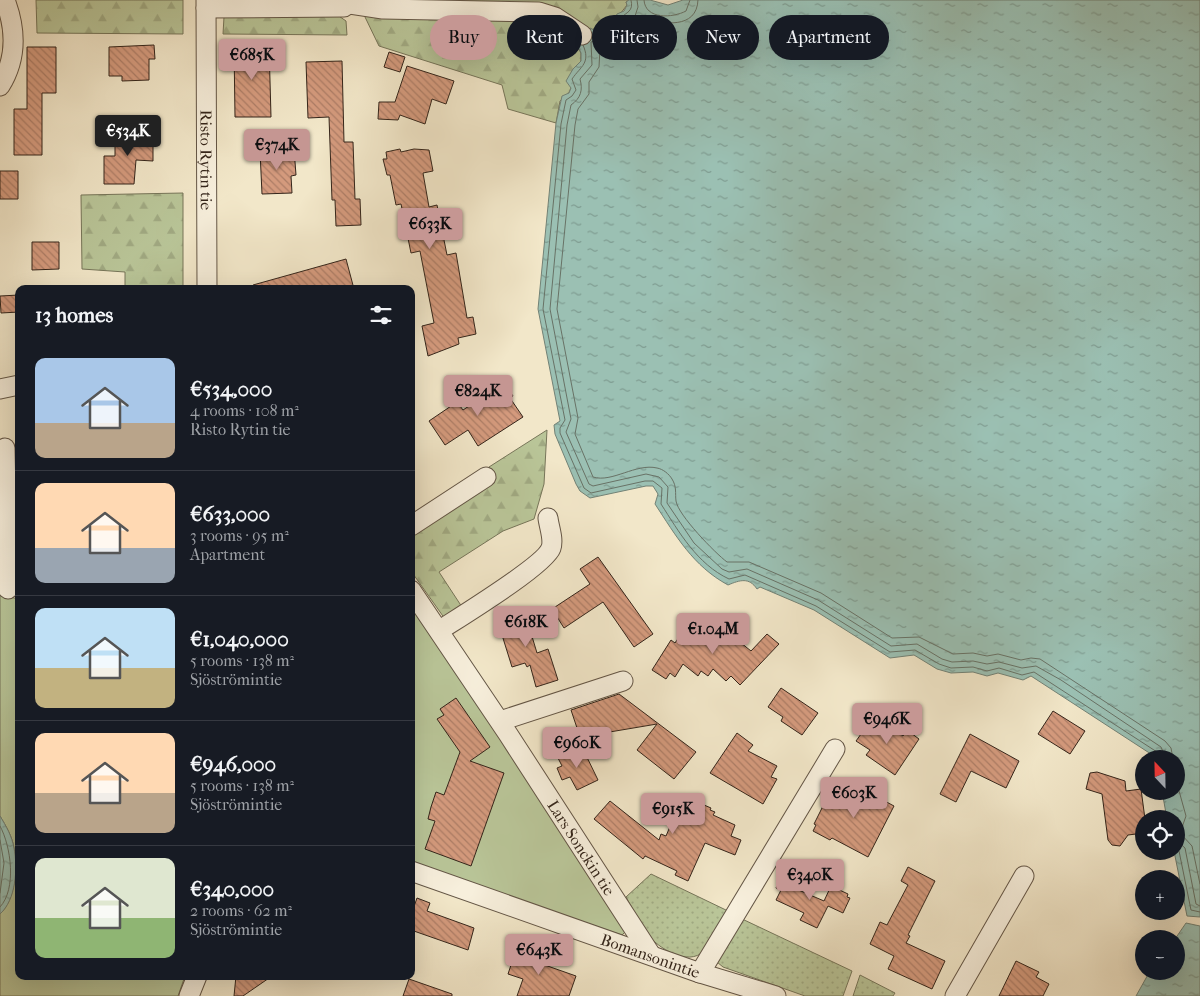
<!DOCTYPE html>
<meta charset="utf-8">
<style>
:root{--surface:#171b24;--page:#242831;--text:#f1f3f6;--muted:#9ea1a6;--line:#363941;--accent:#c59692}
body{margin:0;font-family:"IM FELL French Canon",serif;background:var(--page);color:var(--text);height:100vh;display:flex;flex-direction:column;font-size:19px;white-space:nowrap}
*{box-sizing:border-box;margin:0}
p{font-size:16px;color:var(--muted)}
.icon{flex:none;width:28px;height:28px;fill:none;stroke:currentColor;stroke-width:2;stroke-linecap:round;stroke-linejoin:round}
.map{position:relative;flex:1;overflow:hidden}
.details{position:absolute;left:15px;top:285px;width:400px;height:695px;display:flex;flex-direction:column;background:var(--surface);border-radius:10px;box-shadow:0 5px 20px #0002}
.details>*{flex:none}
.hud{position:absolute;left:430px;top:15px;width:475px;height:45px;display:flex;gap:10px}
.needle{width:32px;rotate:338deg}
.tools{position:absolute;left:1135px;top:750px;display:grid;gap:10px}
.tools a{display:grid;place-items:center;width:50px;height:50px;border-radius:50%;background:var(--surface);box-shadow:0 5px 20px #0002;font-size:25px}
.price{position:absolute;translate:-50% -42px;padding:0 11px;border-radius:5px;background:var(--accent);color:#111;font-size:16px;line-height:32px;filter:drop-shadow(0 1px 2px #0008)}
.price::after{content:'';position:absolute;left:50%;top:30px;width:15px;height:11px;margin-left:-8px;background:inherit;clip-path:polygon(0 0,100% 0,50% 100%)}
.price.on{background:#222;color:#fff}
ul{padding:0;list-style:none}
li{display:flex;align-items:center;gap:15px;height:125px;padding:0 20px}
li+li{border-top:1px solid var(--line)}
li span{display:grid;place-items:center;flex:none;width:140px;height:100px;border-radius:10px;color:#555}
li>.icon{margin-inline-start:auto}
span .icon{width:60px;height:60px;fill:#fffc;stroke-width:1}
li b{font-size:21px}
h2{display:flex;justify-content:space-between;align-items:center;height:60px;padding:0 20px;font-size:21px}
.pill{padding:0 18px;border-radius:22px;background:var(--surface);box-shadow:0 5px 20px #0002;font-size:18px;line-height:45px}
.pill.on{background:var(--accent);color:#111}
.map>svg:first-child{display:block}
.grass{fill:url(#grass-dots);stroke:#767559}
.forest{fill:url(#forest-firs);stroke:#767559}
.green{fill:#b9c598;stroke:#767559}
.water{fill:url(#water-ripples);stroke:#728276}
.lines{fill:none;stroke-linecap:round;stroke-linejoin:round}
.shore{stroke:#687266;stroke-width:1}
.building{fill:url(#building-back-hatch);stroke:#34251a}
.minor-casing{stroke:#645646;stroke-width:21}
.minor{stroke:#f7efdc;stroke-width:19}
.labels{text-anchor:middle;stroke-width:4;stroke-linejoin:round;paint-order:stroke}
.street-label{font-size:16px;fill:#34251a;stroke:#f7efdc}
</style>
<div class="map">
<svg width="1200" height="996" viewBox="0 0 1200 996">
<defs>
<pattern id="grass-dots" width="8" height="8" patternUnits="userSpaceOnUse" patternTransform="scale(1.25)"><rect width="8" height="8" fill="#b9c598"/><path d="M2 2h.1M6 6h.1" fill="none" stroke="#a0a982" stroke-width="1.8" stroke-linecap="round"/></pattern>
<pattern id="forest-firs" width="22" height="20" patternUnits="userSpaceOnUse" patternTransform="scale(1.25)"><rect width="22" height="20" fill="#b9c598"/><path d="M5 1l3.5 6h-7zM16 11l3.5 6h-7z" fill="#a0a982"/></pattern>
<pattern id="water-ripples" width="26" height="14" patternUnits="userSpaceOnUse" patternTransform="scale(1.25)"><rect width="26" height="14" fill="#9bc0b3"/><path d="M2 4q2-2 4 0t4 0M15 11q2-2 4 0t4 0" fill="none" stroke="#7f9c91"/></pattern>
<pattern id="building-back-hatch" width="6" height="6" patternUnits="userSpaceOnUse" patternTransform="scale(1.25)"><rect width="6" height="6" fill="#d49a7d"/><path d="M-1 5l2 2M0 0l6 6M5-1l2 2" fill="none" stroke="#ad7d66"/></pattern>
</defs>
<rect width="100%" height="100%" fill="#f2e7c9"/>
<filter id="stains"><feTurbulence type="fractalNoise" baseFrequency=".004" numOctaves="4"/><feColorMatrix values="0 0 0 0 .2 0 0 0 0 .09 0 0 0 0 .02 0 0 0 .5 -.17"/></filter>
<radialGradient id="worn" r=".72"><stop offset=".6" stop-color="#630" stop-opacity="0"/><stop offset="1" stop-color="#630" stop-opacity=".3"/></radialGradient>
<path class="grass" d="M651,874l77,37c-7,13 -13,31 -24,40 -16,16 -46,-3 -57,-17 -8,-12 -14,-25 -21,-37z
M740,918l112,53 -9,25h-38l-82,-29 -6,-5z
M860,975l35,18 -2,3h-40z"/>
<path class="forest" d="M36,0h147v34l-146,-1z
M370,0h259l-3,2 1,3 -14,18 -12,-1 -24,23 4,8v8l-12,32 -9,8 -4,22 -48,-14 -6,-24 -123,-39 -14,-29z
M336,14l10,7 1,14 -124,-1 1,-17z
M183,193v96h-58v-17l-43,-3 -1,-74z
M547,430l-3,54 -10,35 -31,12 -64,41 23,35 -17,12 -34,-48v-37l85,-55 -7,-12z"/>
<path class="green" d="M0,595l19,4v377h166l-7,20h-178v-82c15,-14 18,-47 14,-66 -2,-12 -8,-22 -14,-32z
M411,605l212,317 2,10 -3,3 -211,-72z"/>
<path class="water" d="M629,0h21l18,5 15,-5h517v917l-13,-1 -13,-65h2v-32h-9l-5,-28h14v-32h-21l-1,-3 -123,-80 -8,4 -25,-7 -11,3 -14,-4 -22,1 -14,-4 -23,-14 -24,3 -76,-48 -54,-23 -3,2c-8,-12 -17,-9 -29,-4 -35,-19 -52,-49 -73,-81l3,-10 -5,-8h-7l-56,12 -10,-7 -4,-7 -21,-50 -1,-9 6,-4 -22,-112 18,-186 6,-27 7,-3 2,-5 -5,-7 7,-12 8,-8v-8l-4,-8 5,-10 8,-7 4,2 11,-10 4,4 4,-1 4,-9 7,-3 3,-6 -1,-3z
M0,816c6,10 12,20 14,32 4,20 2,52 -14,66z
M1186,923l14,3v70h-64l14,-25h26l-1,-32z"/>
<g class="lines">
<path class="shore" d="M637,0l1,7 -3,9 -14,15 -30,11 1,23 -12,14c3,11 1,19 -9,26l-4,20 -17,184 21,110 -5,13 23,52 4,2 53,-12 13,3 9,10 -1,16 27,40 28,26 7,3 18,-3 71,31 73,46 26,-2 25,15 10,3 21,-1 14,3 12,-2 23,6 14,-2 25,14 100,67 5,12
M644,0c1,20 29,18 42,11l4,-11
M698,0c-1,30 -36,24 -55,18l-19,20 -24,10 -1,19 -10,15v12l-11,15 -3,16 -18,184 21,109 -3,16 18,43c19,6 43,-14 64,-9 6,1 12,6 15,11 5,8 3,14 4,22 2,14 39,52 51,61h22l72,31 71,45 27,-1 34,17 20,-1 14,3 11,-2 23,6 10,-2 9,1 125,82 6,7 2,11
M592,35l5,-1 6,-6 7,1 6,-2c2,-3 3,-6 5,-9 5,-6 13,-6 10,-18
M583,45c8,18 -2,21 -11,34l4,11 -4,6 -6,4 -5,24 -18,185 22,111 -5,8v5l24,55 7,5 54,-12h8l9,7 -1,16c18,28 36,60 68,75l16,-4 71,31 74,46 25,-2 24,14 12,4 22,-1 14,4 12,-3 23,7 12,-3 123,80 2,7
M1176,780l10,36 -6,17 12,13 8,38
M0,826c11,20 17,63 0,81
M0,840l4,23 -4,30
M1176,840l9,8 11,56 4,2
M1176,847l3,4 12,59 9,2"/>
</g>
<path class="building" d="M154,45l1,14h-6v21l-27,1v-5h-13v-29z
M269,45l2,72h-36l-1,-71z
M27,47h29v46h-14v62h-28v-46h13z
M389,52l16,5 -5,15 -16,-5z
M342,61l2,81h9l2,57h5l1,26 -25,1 -1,-26h-3l-3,-83 -21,1 -2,-56z
M407,66l47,15 -8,23 -14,-5 -7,25 -25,-9 -2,5 -20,-1 1,-17h16z
M122,132h31v29l-17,-1 -2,24h-30v-28h11v-19h7z
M294,149l2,26 -5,1 1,17 -30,1 -2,-43z
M400,149l1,3 13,-3 15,1 4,21 -10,2 6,34 8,-2 10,50 9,-2 11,65 6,-1 3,17 -18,4 1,6 -31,12 -6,-30 12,-3 -14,-72 -9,2 -10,-49 -5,1 -6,-30h-3l-4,-16h4l-1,-7z
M0,171h18v28h-18z
M32,242h27v27l-27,1z
M346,259l8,30h-100l-1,-4z
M19,295v17l-18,1 -1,-17z
M504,383l9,13 -3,2 13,19 -45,29 -10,-16 -23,15 -16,-24 28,-19 6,8z
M598,557l55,77 -19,13 -31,-45 -39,26 -12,-19 38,-25 -10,-15z
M524,610l13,43 11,-4 10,31 -22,7 -6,-22 -3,2 -2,-4 -13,4 -15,-48z
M690,620l28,19 7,-9 26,21 16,-17 12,10 -39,41 -9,-9 -5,5 -13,-12 -5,7 -7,-5 -3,5 -15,-12 -8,13 -5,-4 -4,6 -14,-9 19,-30 4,3z
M781,688l37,25 -16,22 -21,-14 2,-4 -15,-10z
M619,694l77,58 -22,27 -37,-29 20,-26 -77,13 -9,-27z
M456,698l34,49 -20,14 34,12 -33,93 -46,-17 10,-28 -7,-2 3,-12 5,-15 8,3 16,-43 -23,-33 7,-4 -4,-6z
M1053,711l32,20 -15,23 -32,-20z
M874,716l29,20 4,-6 12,9 -24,36 -29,-20 4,-5 -14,-9z
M737,733l16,12 -5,6 29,15 -6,11 6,2 -14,25 -53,-31z
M970,734l49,27 -13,27 -35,-17 -15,31 -16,-8z
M582,747l16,33 -21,10 -7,-13 -8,3 -5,-12 5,-2 -4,-8z
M1097,772l28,9 1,10 15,-2 4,30 -1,14 -16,2 -8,11 -8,-1 -4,-5 -6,-46 -16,-5 4,-16z
M853,781l14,7 -1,3 28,15 -26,51 -36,-19 -2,2 -17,-9 3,-6 -2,-1 13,-26 14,7z
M683,796l28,12 -1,2 5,2 -2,3 22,10 -4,11 10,4 -6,15 -30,-12 -17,38 -13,-6 2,-4 -32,-15 -2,3 -49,-40 16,-18 49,39 2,-6 5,2z
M908,867l27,14 -27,54 2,1 -4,7 39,18 -13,28 -44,-20 6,-13 -24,-12 10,-22 7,3 21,-40 -7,-4z
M782,873l15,7 -3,8 30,13 7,-15 17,8 -1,3 3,1 -7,15 -15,-7 -11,22 -17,-8 4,-7 -28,-13 5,-10 -5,-2z
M417,898l13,5 -3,8 47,17 -6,22 -57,-20v-15z
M517,947l25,9 -3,7 37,13 -7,20h-52l6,-17 -15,-5z
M1016,961l23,11 -3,5 13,7 -6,12h-44z
M236,976h36l-29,20h-9z
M409,979l43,15v2h-49z"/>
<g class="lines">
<g class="minor-casing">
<g id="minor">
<path id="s1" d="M206,0l1,289"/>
<path d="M350,4l33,5 156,3 16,5 27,18"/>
<path d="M206,8l138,-1 8,-7"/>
<path d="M0,86c17,-27 16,-57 5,-86"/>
<path d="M0,389l19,-4"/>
<path d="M5,448l3,141"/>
<path d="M411,526l75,-49"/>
<path id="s2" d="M411,590l97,144 143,221"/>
<path d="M440,630c20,-13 105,-65 111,-82 3,-9 -2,-21 -3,-30"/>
<path d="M500,721l123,-40"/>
<path id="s3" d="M411,871l289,102 76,23"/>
<path d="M700,973l135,-224"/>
<path d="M189,996l8,-20"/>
<path d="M955,996l69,-120"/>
</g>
</g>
<use href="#minor" class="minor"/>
</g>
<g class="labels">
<g class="street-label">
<text dy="6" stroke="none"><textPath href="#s1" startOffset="160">Risto Rytin tie</textPath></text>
<text dy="6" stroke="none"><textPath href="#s2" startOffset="309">Lars Sonckin tie</textPath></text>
<text dy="6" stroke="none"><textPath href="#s3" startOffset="254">Bomansonintie</textPath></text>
</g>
</g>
<rect width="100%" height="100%" filter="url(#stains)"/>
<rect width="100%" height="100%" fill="url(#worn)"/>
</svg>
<div class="tools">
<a><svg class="needle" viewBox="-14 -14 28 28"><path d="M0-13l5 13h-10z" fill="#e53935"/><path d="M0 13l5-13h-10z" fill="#9ea1a6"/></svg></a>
<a><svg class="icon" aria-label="locate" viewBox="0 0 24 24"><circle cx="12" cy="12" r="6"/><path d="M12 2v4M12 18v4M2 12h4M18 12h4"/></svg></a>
<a>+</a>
<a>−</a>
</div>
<b class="price" style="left:252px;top:81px">€685K</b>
<b class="price on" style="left:128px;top:157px">€534K</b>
<b class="price" style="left:277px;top:171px">€374K</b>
<b class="price" style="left:430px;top:250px">€633K</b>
<b class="price" style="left:478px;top:417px">€824K</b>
<b class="price" style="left:526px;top:648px">€618K</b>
<b class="price" style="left:713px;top:655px">€1.04M</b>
<b class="price" style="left:887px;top:745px">€946K</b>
<b class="price" style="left:577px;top:769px">€960K</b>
<b class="price" style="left:854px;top:819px">€603K</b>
<b class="price" style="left:673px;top:835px">€915K</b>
<b class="price" style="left:810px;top:901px">€340K</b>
<b class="price" style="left:539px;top:976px">€643K</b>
<div class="hud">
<a class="pill on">Buy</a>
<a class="pill">Rent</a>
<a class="pill">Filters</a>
<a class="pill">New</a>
<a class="pill">Apartment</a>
</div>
<section class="details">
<h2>13 homes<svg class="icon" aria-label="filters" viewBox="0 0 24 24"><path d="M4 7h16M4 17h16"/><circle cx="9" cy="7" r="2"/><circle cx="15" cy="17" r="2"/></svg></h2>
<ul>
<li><span style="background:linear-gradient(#a9c7e8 65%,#b9a48a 0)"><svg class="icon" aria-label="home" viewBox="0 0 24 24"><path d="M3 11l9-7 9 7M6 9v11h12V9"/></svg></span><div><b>€534,000</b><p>4 rooms · 108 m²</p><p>Risto Rytin tie</p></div></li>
<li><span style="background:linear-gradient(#ffd9b3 65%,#9aa5b1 0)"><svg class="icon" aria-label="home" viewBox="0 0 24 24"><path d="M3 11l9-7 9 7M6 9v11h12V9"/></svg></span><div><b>€633,000</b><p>3 rooms · 95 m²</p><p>Apartment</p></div></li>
<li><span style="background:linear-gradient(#bfe0f5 60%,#c2b280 0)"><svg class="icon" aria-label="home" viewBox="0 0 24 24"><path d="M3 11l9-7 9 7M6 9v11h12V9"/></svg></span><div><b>€1,040,000</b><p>5 rooms · 138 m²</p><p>Sjöströmintie</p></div></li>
<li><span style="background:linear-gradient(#ffd9b3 60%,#b9a48a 0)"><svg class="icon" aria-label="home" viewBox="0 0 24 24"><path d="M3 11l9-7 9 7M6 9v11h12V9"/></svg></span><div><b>€946,000</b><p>5 rooms · 138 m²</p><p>Sjöströmintie</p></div></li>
<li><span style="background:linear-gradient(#dfe7d0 60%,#8fb573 0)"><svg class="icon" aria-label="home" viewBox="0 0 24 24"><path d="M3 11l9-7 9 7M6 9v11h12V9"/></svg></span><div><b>€340,000</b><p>2 rooms · 62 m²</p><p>Sjöströmintie</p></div></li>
</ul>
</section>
</div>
